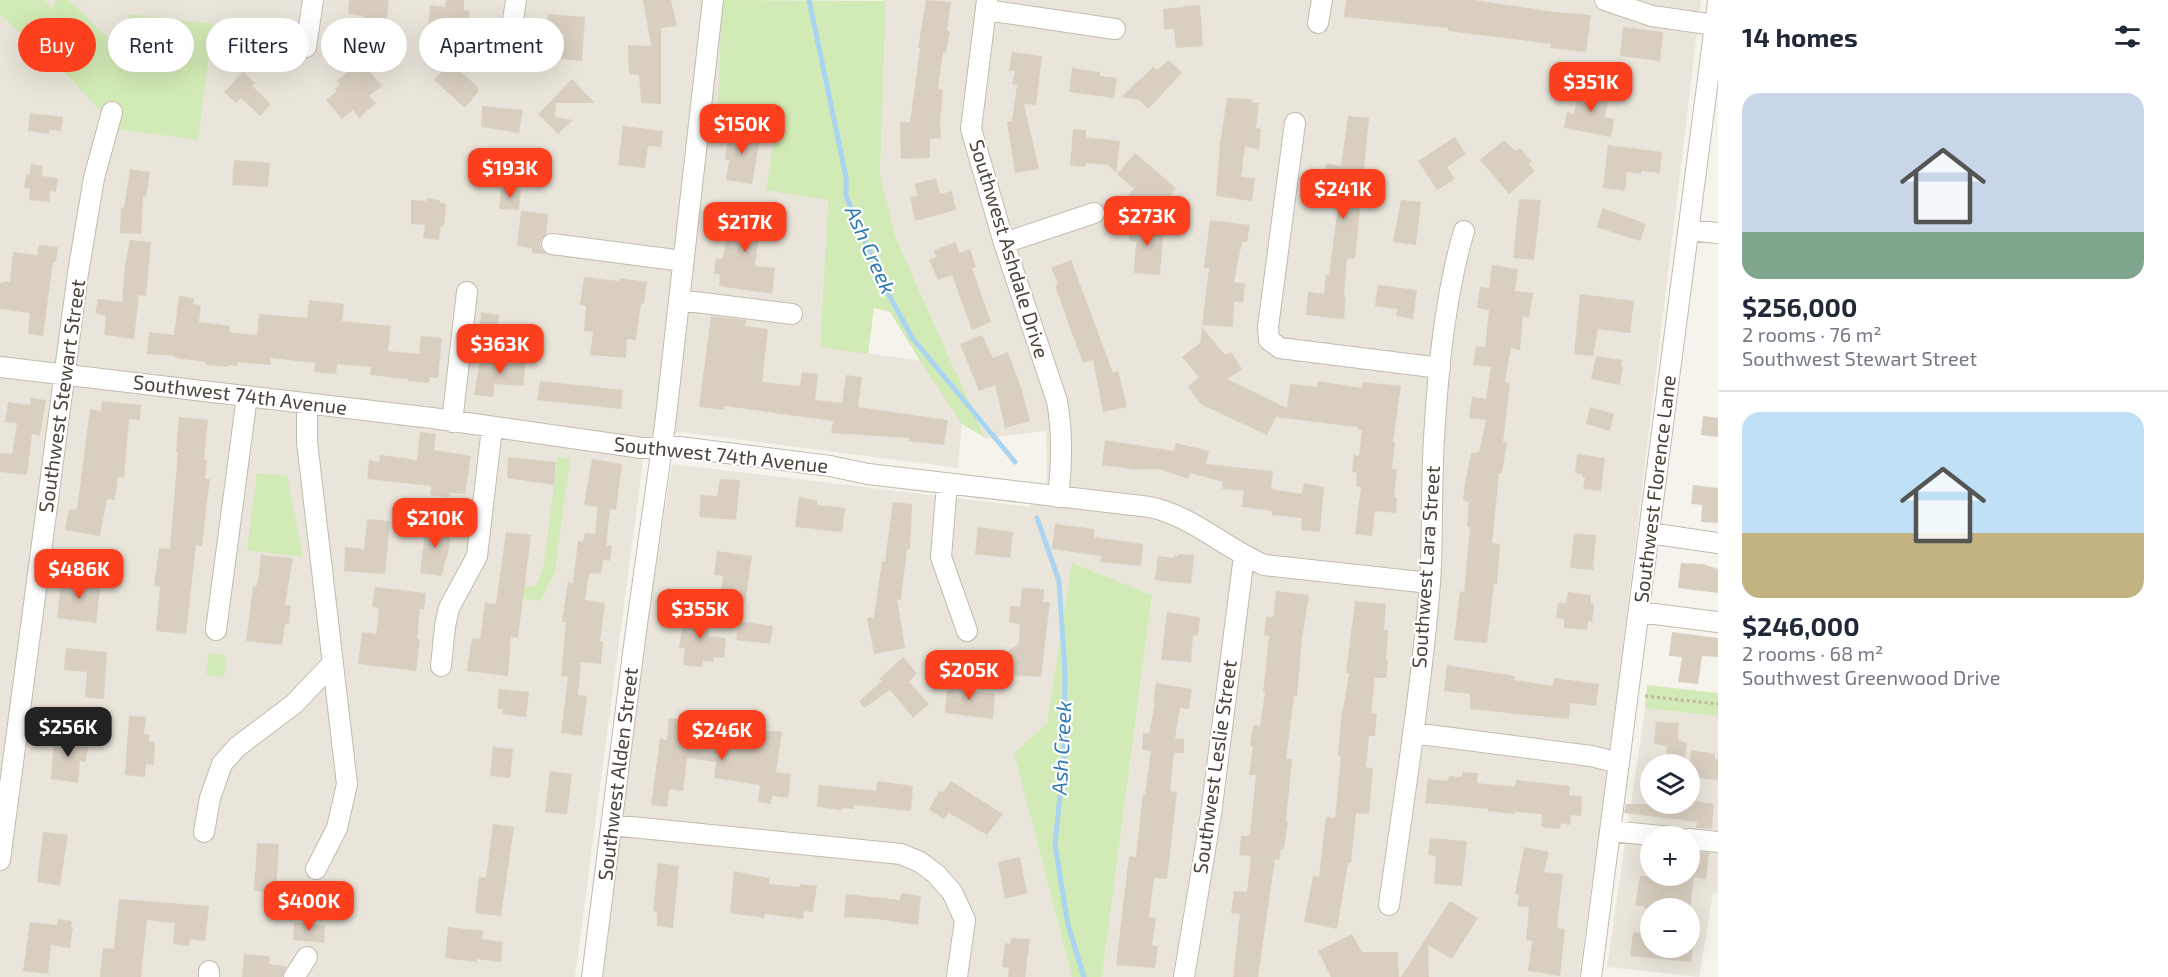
<!DOCTYPE html>
<meta charset="utf-8">
<style>
:root{--surface:#fff;--page:#f6f6f7;--text:#1f2937;--muted:#747a83;--line:#e0e1e3;--accent:#fc3f1d}
body{margin:0;font-family:"Exo 2",sans-serif;background:var(--page);color:var(--text);height:100vh;display:flex;flex-direction:column;font-size:22px;white-space:nowrap}
*{box-sizing:border-box;margin:0}
p{font-size:20px;color:var(--muted)}
.icon{flex:none;width:33px;height:33px;fill:none;stroke:currentColor;stroke-width:2;stroke-linecap:round;stroke-linejoin:round}
.map{position:relative;flex:1;overflow:hidden}
.drawer{display:flex;flex-direction:column;background:var(--surface);width:450px}
.drawer>*{flex:none}
.hud{position:absolute;left:18px;top:18px;width:570px;height:54px;display:flex;gap:12px}
.tools{position:absolute;left:1640px;top:754px;display:grid;gap:12px}
.tools a{display:grid;place-items:center;width:60px;height:60px;border-radius:50%;background:var(--surface);box-shadow:0 6px 24px #0002;font-size:30px}
.price{position:absolute;translate:-50% -51px;padding:0 14px;border-radius:12px;background:var(--accent);color:#fff;font-size:20px;line-height:39px;filter:drop-shadow(0 2px 3px #0008)}
.price::after{content:'';position:absolute;left:50%;top:36px;width:18px;height:14px;margin-left:-9px;background:inherit;clip-path:polygon(0 0,100% 0,50% 100%)}
.price.selected{background:#222;color:#fff}
ul{padding:0;list-style:none}
li{display:grid;align-content:center;gap:12px;height:318px;padding:0 24px}
li+li{border-top:2px solid var(--line)}
li span{display:grid;place-items:center;height:186px;border-radius:18px;color:#555}
li>.icon{margin-inline-start:auto}
span .icon{width:108px;height:108px;fill:#fffc;stroke-width:1}
li b{font-size:26px}
h2{display:flex;justify-content:space-between;align-items:center;height:72px;padding:0 24px;font-size:26px}
.pill{padding:0 21px;border-radius:27px;background:var(--surface);box-shadow:0 6px 24px #0002;font-size:21px;line-height:54px}
.pill.selected{background:var(--accent);color:#fff}
main{display:flex;flex:1;min-height:0}
.map>svg:first-child{display:block}
.residential{fill:#eae5da;fill-rule:evenodd}
.green{fill:#d2eab5}
.lines{fill:none;stroke-linecap:round;stroke-linejoin:round}
.stream{stroke:#a9d4f2;stroke-width:5}
.building{fill:#d8cfc1}
.minor-casing{stroke:#c2bbae;stroke-width:22}
.path{stroke:#c4b79f;stroke-width:3;stroke-dasharray:3 3;stroke-linecap:butt}
.minor{stroke:#fff;stroke-width:20}
.labels{text-anchor:middle;stroke-width:4.5;stroke-linejoin:round;paint-order:stroke}
.street-label{font-size:20px;fill:#4b4439;stroke:#fff}
.water-label{font-size:21px;font-style:italic;fill:#2e7ab2;stroke:#fff}
</style>
<main>
<div class="map">
<svg width="1718" height="977" viewBox="0 0 1718 977">
<rect width="100%" height="100%" fill="#f6f3ec"/>
<path class="residential" d="M0,0h722l56,115 50,85 -8,146 100,15 42,63 -4,44 -276,-36 -33,5 -6,24 -68,516h-575z
M882,0h819l-90,744 -32,233h-477l50,-381 -79,-33 -26,160 -33,30 58,224h-469l33,-282 36,-231 358,43 17,-24 -1,-52 -61,7 -90,-202 -15,-60 6,-175z
M1645,708l73,8v177h-5l-14,84 -92,-10zM1650,765h39v39h-39zM1650,837h39v39h-39zM1650,909h39v39h-39z"/>
<path class="green" d="M0,0h44l9,9 2,-9h14l39,38 19,-6 2,-18 84,10 -15,116 -80,-11 -58,-61 -60,-53z
M722,0l164,1 -6,175 15,60 90,202 -23,-14 -42,-63 -30,-49 -16,-4 -6,46 -48,-7 8,-147 -62,-10 12,-75 -60,-5z
M558,457l12,2 -15,112 -14,30 -25,-3 2,-13 17,2 8,-19z
M257,473l30,3 16,81 -56,-7z
M1072,563l80,32 -50,382h-30l-58,-224 33,-30z
M209,653l17,3 -2,21 -18,-2z
M1647,685l71,8v23l-73,-8z"/>
<g class="lines">
<path class="stream" d="M809,0l37,177v19l37,88 30,55 102,123
M1037,518l22,63 6,91 -1,86 -9,86 13,81 16,52"/>
</g>
<path class="building" d="M349,0h40l-5,46 -23,-3 3,-27 -16,-2z
M446,0h18v10l6,1 -6,37 -27,-4 1,-13 -10,-2 2,-24 15,2z
M643,0h28l6,26 -16,2v76l-20,-1 -2,-28 -10,-1 -1,-29 23,1z
M926,0l25,2 -4,29h3l-4,21h-3l-5,37 5,1 -3,31 1,17 -11,1v19l-29,1 -1,-37h10l10,-74h-2z
M1346,0h128l81,12 36,3 -5,37 -36,-4 1,-4 -103,-13v-3l-104,-11z
M1200,5l3,41 -27,2 -2,-19h-10l-1,-20z
M548,14l37,3 -3,44 -21,-2 3,-25 -18,-2z
M1623,27l40,5 -3,29 -40,-5z
M1012,52l30,4 -6,49 -12,-1 15,65 -24,4 -8,-51 5,-1 5,-36 -5,-1 3,-13h-6z
M1169,60l13,13 -34,36 -9,-9 -18,-3 32,-30 4,3z
M450,62l28,25v5l-13,16 -31,-28z
M364,65l18,21 -13,10 7,7 -17,15 -6,-8 -11,9 -16,-19 11,-9 -2,-2 5,-5 -3,-3 12,-11 4,3z
M1072,68l28,4v4l17,2 -3,20 -45,-6z
M243,72l12,11 -3,3 19,18 -11,12 -19,-18 -5,5 -12,-11z
M572,79l23,24h-39l-1,14 18,3 -15,14 -20,-20z
M1595,86l15,2 -5,29 9,2 -3,18 -47,-9 3,-16 7,2 5,-27 16,3z
M1227,98l25,1 -1,3 8,1 -3,25 5,1 -2,20 -14,-2 -4,30 14,1 -3,23 -36,-5 4,-53z
M482,106l41,4 -4,23 -38,-6z
M30,113l33,4 -2,14 -12,-1v4l-21,-3z
M1348,116l21,2 -14,141 -8,-1 -3,39h2l-2,22 -38,-4 2,-23 16,2 2,-20 3,1 11,-84 -1,-7 -15,-2 2,-19 15,3z
M623,126l40,5 -2,16 -13,-1 -3,22 -27,-3z
M729,129l32,4 -9,51 -26,-4 3,-20h-4z
M1073,129l13,1v7l34,4 -4,32 -8,-8 -22,-2 -1,4 -15,-2z
M1455,137l11,17 -19,13 8,12 -18,11 -19,-29z
M1504,140l11,11 5,-3 12,14 -3,2 6,7 -26,23 -29,-34z
M1608,145l54,7 -2,21 -19,-2v3l-14,-2 -2,19 -22,-3z
M1135,153l41,35 -22,32 -26,-25 6,-6 -17,-15z
M234,160l36,3 -2,24 -36,-2z
M31,164l12,2 -1,10 16,2 -2,14 -6,-1 -1,11 -20,-2 1,-11 -6,-1 2,-14 3,1z
M130,169l20,3 -4,25 -3,-1 -2,38 -21,-1 1,-25h3z
M936,178l4,16 12,-3 4,19 -41,11 -5,-24 7,-1 -2,-12z
M501,188l20,2 -2,20 -20,-1z
M427,198l13,2v3l6,1 -2,23 -3,-1 -2,14 -16,-2 2,-13 -14,-1v-24l15,1z
M1519,199l22,1 -7,60 -21,-2z
M1401,200l20,2 -5,43 -23,-3z
M726,208l46,7 -2,21 -11,-1 -4,31 20,2 -3,26 -53,-8 1,-12h-6l2,-16 7,1 4,-30h-4z
M1603,208l43,16 -6,17 -44,-14z
M521,211l27,3 -2,20 -6,9 1,6 5,5 -14,-1v-5l-15,-2z
M1210,220l40,5 -3,17h-5l-8,40 11,2 -2,18h-9l-1,25 -31,-2 7,-57h-5z
M1130,221l34,3 -4,51 -26,-2 2,-31 -7,-1z
M130,240l21,2 -5,54 -7,-1 -5,44 -30,-4 2,-19 -11,-3 3,-14 24,3 3,-37z
M956,242l3,11 11,-4 6,18 -4,1 19,54 -19,8 -20,-55 -14,5 -9,-20 7,-3 -2,-7z
M39,245l19,2 -2,15h-3l-10,74 -15,-2 2,-21 -30,-4v-26l10,-2 3,-29 24,3z
M1071,260l42,113 5,-2 9,36 -24,5 -10,-52 -10,3 -13,-35 -15,-43 3,-1 -7,-16z
M1492,265l26,4 -3,22 18,2 -4,25 -6,-2 -3,34 -9,-2 -6,34 5,1 -7,59h4l-5,31h-3l-7,70 8,1 -3,40h-3l-7,59 -33,-3 6,-49 4,1 6,-65h-3l2,-25 -6,-2 2,-17 6,-30h8l7,-33 -17,-2 3,-21 14,2 5,-32 -18,-2 3,-19 9,1 4,-37 -12,-2 3,-21 9,1z
M584,277l35,4 1,-3 27,4 -3,22 -3,-1 -5,37 -9,-1 -1,19 -36,-3 3,-23 -9,-1 2,-25 -6,-1z
M1378,285l39,5 -4,29 -17,-3 1,-7 -22,-3z
M1580,294l54,7 -4,32 -32,-4 -5,27 -19,-2z
M179,296l15,2 -1,6 8,1 -2,17 31,4 -1,6 28,3 2,-21 48,4 2,-18 35,4 -2,17 49,5 -3,25 31,3 2,-18 21,2 -4,40 -8,-1 -1,6 -21,-2v-2l-38,-4 1,-8 -34,-3 -1,10 -22,-2 1,-9 -44,-5 -1,7 -32,-3 -1,4 -9,-1v2l-22,-2v-3l-31,-4v-2l-28,-2 2,-22 25,3z
M481,312l18,3 -2,14 -17,-2z
M711,316l35,4 -1,6 23,3 -6,53 38,4 2,-14 16,2 -3,26 27,3 4,-28 16,2 -4,30 90,13 -4,25 -35,-4v-3l-78,-5 2,-12 -108,-15 -1,4 -25,-3z
M1202,327l23,28 6,-3 11,17 -15,10 60,29 3,-24 27,3 1,-6 44,7 1,-6 38,4 -8,56h2l-3,27h5l-3,28 3,1 -1,15 -21,-2 -3,25 -17,-2 6,-47 -5,-1 1,-13 -5,-1 2,-17 5,1 3,-26 -5,-1v-2l-81,-10 -9,18 -65,-30 -14,-18 11,-10 -17,-20 18,-14z
M982,335l11,23 15,-6 13,35 9,34 -25,7 -10,-43 -16,6 -19,-47z
M527,352l-4,34 -29,-2 -1,13 -19,-2 6,-34 32,3 2,-11z
M1596,356l26,4 -1,6 2,1 -3,18 -29,-6z
M540,381l83,9 -2,19 -84,-9z
M31,398l15,2 -6,36 -8,-2 -5,41 -27,-3v-19l12,1 5,-31 -12,-1 3,-20 22,3z
M102,401l39,4 -1,15 -11,-1 -5,59 -6,-1 -3,23 -8,-1 -7,37 -35,-6 4,-21 8,1 13,-101 11,2z
M1590,407l24,7 -4,17 -24,-7z
M1703,416l15,2v19l-17,-2z
M179,417l29,3 -4,39 3,1 -2,19h5l-3,22 -5,45h-6l-10,88 -30,-3 4,-44 -6,-1 5,-38 11,1 8,-97h-2z
M420,432l16,2 -2,16 37,6 -6,38 -15,-1 -1,4 -19,-2 1,-9 -64,-7 2,-19 10,2 1,-7 37,5z
M1105,440l69,11 2,-8 33,8 -3,13 67,7 -2,18 31,5 2,-11 20,4 -4,45 -19,-2 1,-12 -30,-3v-4l-30,-4 2,-16 -22,-2 1,-7 -33,-9 -2,6 -29,-10h-21v1l-36,-5z
M1577,454l28,4 -4,33 -18,-2 2,-11 -3,-1v-3l-7,-1z
M508,457l48,5 -2,23 -47,-7z
M592,459l30,5 -6,46 -6,-1 -4,36 6,1 -2,15 -7,-1 -2,14 -12,-1 -4,27 20,3 -5,38h3l-2,23 -20,-2 -3,33 9,1 -5,40 -21,-3 7,-56 -7,-1 5,-54h-4l6,-40 5,1 5,-42 5,1 2,-9 10,1 3,-27 -14,-2z
M720,479l20,1 -4,40 -37,-3 2,-22 16,1z
M1693,485l25,3v35l-17,-1 1,-17 -11,-1z
M799,497l18,3v5l28,3 -3,24 -47,-5z
M893,502l19,2 -2,45h-3l-6,51 -4,-1 8,49 -31,6 -7,-36 7,-1 8,-56h3z
M367,519l23,2 -5,53 -41,-3 1,-24 19,2z
M426,524l26,3 -5,31 -2,3 -3,15 -22,-3z
M1055,524l39,5v8l49,7 -2,22 -41,-4 1,-6 -49,-7z
M978,527l35,5 -3,26 -35,-4z
M506,532l25,3 -13,103 -7,-1 -3,39 -41,-5 4,-28 2,-5 7,1 5,-36 11,1z
M1574,534l22,1 -3,35 -23,-2z
M717,551l35,5 -7,47 -25,-3 3,-24 -9,-1z
M1178,554l16,1 -3,29 -36,-4 3,-24 16,2v-2h4z
M261,555l32,3 -8,47h6l-2,19h-4l-3,21 -36,-4 7,-54h3l2,-6z
M1681,563l22,1 15,5v24l-40,-5z
M62,577l39,5 -5,41 -39,-5z
M375,587l51,6 -2,16h-4l-3,30h3l-4,32 -58,-7 4,-32 14,2 3,-26 -7,-1z
M1022,588l22,1 -1,13h7l-9,75 -33,-2 -9,2 -9,-12 29,-22 1,-19 -11,-2 1,-16 10,1z
M1276,591l33,4 -7,44 -5,57h-3l-8,63h6l-6,62h2l-4,28h-3l-2,11 -4,-1 -17,118h-25l7,-63 -9,-1 3,-22 13,1 4,-36 -12,-1 2,-19h7l2,-2 6,-59h-7l4,-29h-3l3,-21 7,1 5,-34h-2l6,-56 -5,-1 2,-18h7z
M1568,592l23,3v9h3l-2,18 -4,-1 -1,9 -23,-2v-9l-8,-1 2,-15h8z
M1355,601l31,3 -2,26h4l-2,29h2l-2,19h-11l-4,35 6,1 -2,22h-6l-3,31 7,1 -4,46 -13,-1 -5,50h-3l-11,66 -33,-7 9,-46 6,1 7,-60 9,1 6,-62h-3l4,-47 1,1 6,-37h-3z
M685,610l24,2v24l17,2 -2,20 -10,-1 -1,5 -10,-1 -1,6 -19,-2 2,-17h-6z
M1167,612l33,5 -2,19 -5,-1 -2,27 -30,-2z
M739,621l34,5 -3,18 -34,-4z
M1672,632l46,6v19l-16,-1 -4,28 -20,-2 4,-25 -13,-1z
M66,648l41,4 -3,47 -19,-2 2,-25 -23,-2z
M903,657l14,16 -8,9 20,22 -16,14 -23,-28 -26,18 -5,-7 23,-20 -3,-2z
M1447,665l68,11 -1,4 39,6 1,-8 45,6 -3,22 -26,-3 -1,16 -99,-10v-15l-26,-3z
M948,680l17,1v9l30,4 -2,25 -48,-6z
M1156,683l36,6 -3,20 -9,-1 -5,30 9,1v14h-10l-4,38 7,1 -10,87 -13,-1 -5,39 7,1 -4,27 6,1 -3,22 -39,-3 13,-109 7,1 7,-63h2l6,-43 -9,-1 1,-17 6,1 6,-31h-2z
M499,689l30,3 -3,25 -24,-3 1,-5h-6z
M129,716l17,1 -2,17h5v8h6l-1,23 -8,-1 -1,13 -20,-2z
M669,718l18,2 -2,18 35,5 3,-18 45,6h14l-6,41 15,2 -3,24 -16,-2 -1,8 -13,-2 2,-17 -46,-7 2,-16 -29,-4 -4,33 -14,-2 -2,18 -16,-2 9,-66 7,1z
M1656,722l23,1 -1,17 9,3 -2,15 -19,-1 1,-11 -13,-2z
M56,734l27,4 -1,8 6,1 -2,15 -6,-1 -2,22 -27,-4 3,-43z
M493,747l20,2 -3,29 -20,-2z
M1691,750l24,4v5h3v21l-29,-3z
M550,771l22,3 -5,40 -22,-2z
M1463,772l15,1 -1,10 38,4 1,-7 54,6 -1,9 13,1 -1,20 -10,-1 -1,10 -9,-2 -1,6 -19,-2 1,-13 -27,-2v2l-27,-3v-2l-63,-6 3,-24 20,2 1,-5 12,1z
M877,781l36,5 -2,25 -57,-6v4l-12,-1 -1,2 -24,-3 2,-22 57,6z
M951,781l52,33 -16,21 -38,-22 -5,6 -15,-9 10,-19 4,1z
M1689,800l25,4 -2,25 -16,-1 1,-6 -73,-9 2,-9h63z
M493,824l21,3 -13,89 -26,-3 4,-36 7,1z
M43,832l25,3 -8,51 -23,-4z
M1430,838l37,3 -5,45 -28,-2 2,-28 -8,-1z
M257,843l22,1 -3,48 -22,-1z
M1524,847l25,5 -5,20 19,2 -6,54 8,1 -5,47 -32,-5 4,-30 -6,-1 3,-33 -12,-1 2,-11 -4,-1z
M1692,851l17,2 -3,26 -12,-2 -4,32h-46v-3h-9l5,-30h49v-19h2z
M1020,857l7,36 -22,6 -7,-37z
M658,863l21,3 -6,62 -16,-2v-14l-4,-1z
M734,871l35,7v6l31,3v-3l17,2 -4,26 -9,-1 -1,8 -38,-5 -1,4 -34,-5z
M901,893l20,3 -3,29 -42,-6 -32,-2 2,-23 54,6z
M119,899l90,7 -4,35 -15,-2 -1,7 -16,-2 2,-21 -28,-3 -6,57h-41l3,-29 11,1z
M1450,901l28,17 -26,41 -24,-14 1,32h-28z
M58,919l14,2 -1,6h2l-3,21 -19,-3 -3,29 -25,-3 7,-49 27,3z
M294,922l31,3 -1,18 -31,-3z
M448,927l35,4 -1,8 21,3 -2,20 -24,-3v3l-32,-4z
M1633,932l17,2v14h43l-2,14 -61,-6z
M1352,934l10,18h36l1,25h-68l-13,-26z
M1011,938l19,1 -5,38h-17l1,-9 -7,-1 3,-24 5,1z
M244,954l25,2v8l18,2 -5,11h-40z"/>
<g class="lines">
<g class="minor-casing">
<path id="minor" d="M987,0l-16,129 33,114 53,158c6,33 5,63 1,96
M1605,0l47,16 63,9
M986,10l129,19
M1318,23l4,-23
M306,47l7,-47
M507,60l9,-60
M1295,123l-27,204 1,13 11,8 160,20
M1688,230l30,3
M1004,243l90,-30
M552,244l131,17
M679,300l113,14
M0,367l432,51 210,30 37,-1 151,19 38,8 282,33c42,9 75,41 114,58l166,18
M307,404v38l40,342 -10,44 -21,41
M452,422l15,-130
M947,484l-6,73 26,74
M1649,533l69,10
M1639,612l79,10
M216,630l31,-234
M441,666l4,-40 4,-18 28,-52 15,-128
M1413,733l178,23 28,7
M611,825l290,29 19,8 16,12 16,18 13,28 -8,57
M1610,831l62,6
M204,832l6,-34 12,-34 15,-17 57,-43 38,-40
M1689,839l29,3
M0,860l78,-587 16,-95 18,-66
M1389,905c15,-107 32,-214 41,-321 3,-49 1,-98 4,-146 4,-68 11,-142 30,-207
M209,977v-6
M294,977l13,-20
M592,977l43,-339 30,-213 48,-425
M1184,977l27,-163 33,-258
M1591,977l127,-975"/>
</g>
<path class="path" d="M1645,696l73,8"/>
<use href="#minor" class="minor"/>
</g>
<g class="labels">
<g class="street-label">
<text transform="translate(1009 249) rotate(73)" y="7">Southwest Ashdale Drive</text>
<text transform="translate(240 395) rotate(7)" y="7">Southwest 74th Avenue</text>
<text transform="translate(62 396) rotate(-82)" y="7">Southwest Stewart Street</text>
<text transform="translate(721 455) rotate(6)" y="7">Southwest 74th Avenue</text>
<text transform="translate(1655 489) rotate(-83)" y="7">Southwest Florence Lane</text>
<text transform="translate(1426 567) rotate(-86)" y="7">Southwest Lara Street</text>
<text transform="translate(1215 767) rotate(-82)" y="7">Southwest Leslie Street</text>
<text transform="translate(618 774) rotate(-83)" y="7">Southwest Alden Street</text>
</g>
<g class="water-label">
<text transform="translate(870 250) rotate(66)" y="7">Ash Creek</text>
<text transform="translate(1062 748) rotate(-87)" y="7">Ash Creek</text>
</g>
</g>
</svg>
<div class="tools">
<a><svg class="icon" aria-label="layers" viewBox="0 0 24 24"><path d="M12 4l9 5-9 5-9-5zM3 14l9 5 9-5"/></svg></a>
<a>+</a>
<a>−</a>
</div>
<b class="price" style="left:1591px;top:113px">$351K</b>
<b class="price" style="left:742px;top:155px">$150K</b>
<b class="price" style="left:510px;top:199px">$193K</b>
<b class="price" style="left:1343px;top:220px">$241K</b>
<b class="price" style="left:1147px;top:247px">$273K</b>
<b class="price" style="left:745px;top:253px">$217K</b>
<b class="price" style="left:500px;top:375px">$363K</b>
<b class="price" style="left:435px;top:549px">$210K</b>
<b class="price" style="left:79px;top:600px">$486K</b>
<b class="price" style="left:700px;top:640px">$355K</b>
<b class="price" style="left:969px;top:701px">$205K</b>
<b class="price selected" style="left:68px;top:758px">$256K</b>
<b class="price" style="left:722px;top:761px">$246K</b>
<b class="price" style="left:309px;top:932px">$400K</b>
<div class="hud">
<a class="pill selected">Buy</a>
<a class="pill">Rent</a>
<a class="pill">Filters</a>
<a class="pill">New</a>
<a class="pill">Apartment</a>
</div>
</div>
<section class="drawer">
<h2>14 homes<svg class="icon" aria-label="filters" viewBox="0 0 24 24"><path d="M4 7h16M4 17h16"/><circle cx="9" cy="7" r="2"/><circle cx="15" cy="17" r="2"/></svg></h2>
<ul>
<li><span style="background:linear-gradient(#c9d6e8 75%,#7fa58c 0)"><svg class="icon" aria-label="home" viewBox="0 0 24 24"><path d="M3 11l9-7 9 7M6 9v11h12V9"/></svg></span><div><b>$256,000</b><p>2 rooms · 76 m²</p><p>Southwest Stewart Street</p></div></li>
<li><span style="background:linear-gradient(#bfe0f5 65%,#c2b280 0)"><svg class="icon" aria-label="home" viewBox="0 0 24 24"><path d="M3 11l9-7 9 7M6 9v11h12V9"/></svg></span><div><b>$246,000</b><p>2 rooms · 68 m²</p><p>Southwest Greenwood Drive</p></div></li>
</ul>
</section>
</main>
